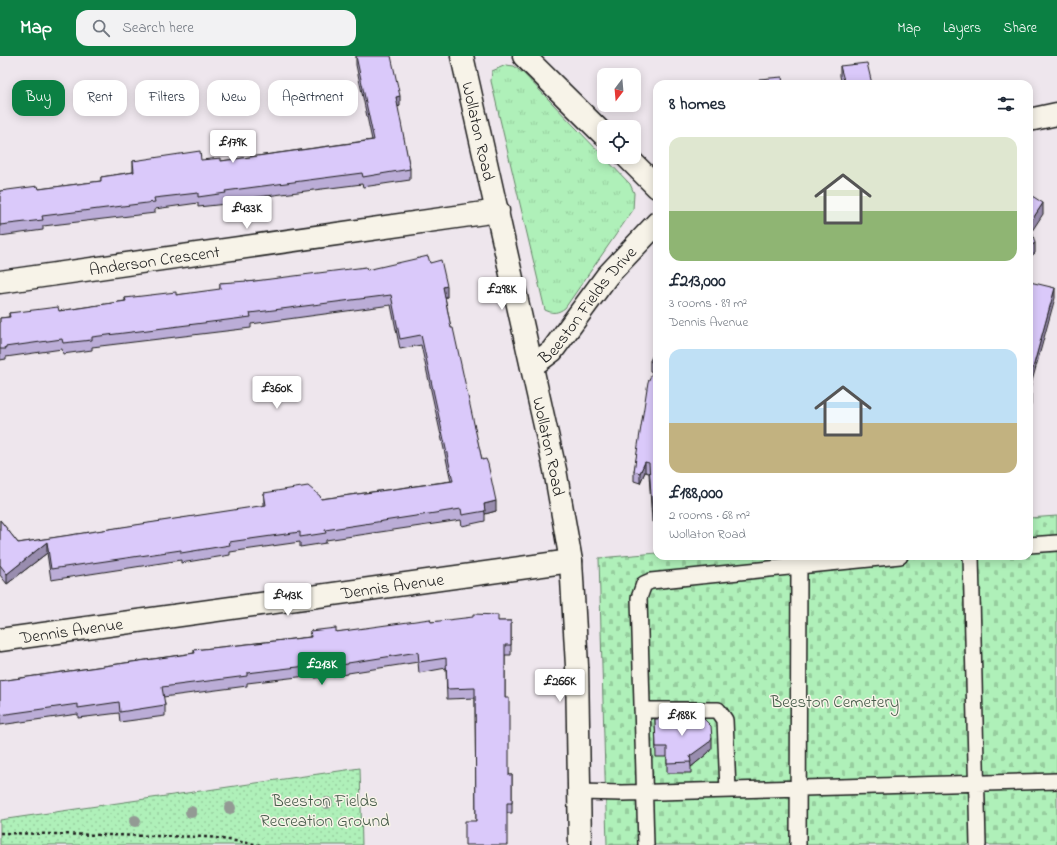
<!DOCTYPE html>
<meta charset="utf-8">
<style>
:root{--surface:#fff;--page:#f2f2f3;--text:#1f2937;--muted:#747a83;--accent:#0b8043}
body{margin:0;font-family:"Indie Flower",sans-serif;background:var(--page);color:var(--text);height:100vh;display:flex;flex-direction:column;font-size:15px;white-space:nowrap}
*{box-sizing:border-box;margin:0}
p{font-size:13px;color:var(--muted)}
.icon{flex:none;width:22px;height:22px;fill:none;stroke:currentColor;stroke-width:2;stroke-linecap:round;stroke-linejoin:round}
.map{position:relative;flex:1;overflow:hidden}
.details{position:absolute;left:653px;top:24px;width:380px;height:480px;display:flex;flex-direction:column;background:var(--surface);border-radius:12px;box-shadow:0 2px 10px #0003}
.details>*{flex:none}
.hud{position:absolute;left:12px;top:24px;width:380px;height:36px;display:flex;gap:8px}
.needle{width:26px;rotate:196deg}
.tools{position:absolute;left:597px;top:12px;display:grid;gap:8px}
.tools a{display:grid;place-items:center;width:44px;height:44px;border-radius:8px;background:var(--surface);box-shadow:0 2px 10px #0003;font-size:20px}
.price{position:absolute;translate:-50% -34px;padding:0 9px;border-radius:4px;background:#fff;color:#222;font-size:13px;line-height:26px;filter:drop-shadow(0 1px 2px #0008)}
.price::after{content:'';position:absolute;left:50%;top:24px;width:12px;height:9px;margin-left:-6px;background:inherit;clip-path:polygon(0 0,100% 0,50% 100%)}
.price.on{background:var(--accent);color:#fff}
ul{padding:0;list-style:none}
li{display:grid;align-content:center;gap:8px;height:212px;padding:0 16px}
li span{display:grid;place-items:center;height:124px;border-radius:12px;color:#555}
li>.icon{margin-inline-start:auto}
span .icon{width:72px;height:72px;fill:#fffc;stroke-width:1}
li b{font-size:17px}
h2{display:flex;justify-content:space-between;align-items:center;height:48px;padding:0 16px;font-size:17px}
.tag{padding:0 14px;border-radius:12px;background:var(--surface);box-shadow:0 2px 10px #0003;font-size:14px;line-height:36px}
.tag.on{background:var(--accent);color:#fff}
header{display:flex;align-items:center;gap:24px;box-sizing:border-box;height:56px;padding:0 20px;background:var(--accent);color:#fff}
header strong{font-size:19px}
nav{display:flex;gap:22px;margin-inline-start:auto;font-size:14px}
.search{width:280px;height:36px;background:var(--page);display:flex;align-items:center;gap:10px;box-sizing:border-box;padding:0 14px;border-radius:12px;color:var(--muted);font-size:15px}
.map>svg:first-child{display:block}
.grass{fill:url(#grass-tufts);stroke:#66866a}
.cemetery{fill:url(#cemetery-stones);stroke:#66866a}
.park{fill:url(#park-dots);stroke:#66866a}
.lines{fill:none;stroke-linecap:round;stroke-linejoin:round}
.lane-casing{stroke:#1c1c1c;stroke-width:18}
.street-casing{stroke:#1c1c1c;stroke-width:25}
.secondary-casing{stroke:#1c1c1c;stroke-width:25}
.path{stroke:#1c1c1c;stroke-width:2.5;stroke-dasharray:3 3;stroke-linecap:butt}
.lane{stroke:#f7f3e8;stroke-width:15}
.street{stroke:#f7f3e8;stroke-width:22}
.secondary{stroke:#f7f3e8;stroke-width:22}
.tree{fill:#939a94}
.wall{fill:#bbadd7;stroke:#1c1c1c}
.shaded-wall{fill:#998daf;stroke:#1c1c1c}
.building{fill:#dac9fa;stroke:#1c1c1c}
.labels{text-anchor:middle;stroke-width:3;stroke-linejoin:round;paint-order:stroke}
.street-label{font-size:17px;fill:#1c1c1c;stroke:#f7f3e8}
.park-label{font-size:17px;fill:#485c4b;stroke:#f7f3e8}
</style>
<header>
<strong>Map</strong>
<div class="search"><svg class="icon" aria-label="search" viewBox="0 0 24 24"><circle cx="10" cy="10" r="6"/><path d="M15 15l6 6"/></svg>Search here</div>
<nav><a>Map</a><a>Layers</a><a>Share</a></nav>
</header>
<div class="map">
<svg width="1057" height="789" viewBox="0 0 1057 789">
<defs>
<pattern id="grass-tufts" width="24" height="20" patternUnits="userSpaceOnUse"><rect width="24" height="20" fill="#aff0b9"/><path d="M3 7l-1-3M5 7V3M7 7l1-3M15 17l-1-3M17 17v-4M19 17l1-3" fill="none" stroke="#96cd9e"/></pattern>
<pattern id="cemetery-stones" width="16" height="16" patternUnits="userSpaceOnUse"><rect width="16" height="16" fill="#aff0b9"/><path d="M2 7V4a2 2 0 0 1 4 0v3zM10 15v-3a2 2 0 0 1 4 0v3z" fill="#96cd9e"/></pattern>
<pattern id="park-dots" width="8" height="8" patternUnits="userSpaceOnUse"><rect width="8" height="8" fill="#aff0b9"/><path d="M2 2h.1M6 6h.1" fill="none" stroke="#96cd9e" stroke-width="1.8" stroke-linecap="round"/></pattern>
</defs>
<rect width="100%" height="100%" fill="#eee6ed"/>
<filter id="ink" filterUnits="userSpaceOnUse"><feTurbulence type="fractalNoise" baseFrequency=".025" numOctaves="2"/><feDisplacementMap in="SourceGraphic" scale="8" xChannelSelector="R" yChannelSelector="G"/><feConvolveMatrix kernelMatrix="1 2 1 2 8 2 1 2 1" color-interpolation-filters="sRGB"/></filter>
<g filter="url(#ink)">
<path class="grass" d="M506,9l8,1 9,7 107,111 4,9 -1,17 -68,98c-7,5 -12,6 -20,2l-54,-229 1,-10z"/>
<path class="cemetery" d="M1057,460v329h-450l-8,-287 58,-5v3h372v-38z"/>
<path class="park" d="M360,712l2,77h-362v-25z"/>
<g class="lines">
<g class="lane-casing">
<path id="lane" d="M1029,489l28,-2
M971,500l7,289
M799,510l101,-10
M642,654h76l7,10 3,70
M579,736l43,1 435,-12
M646,789l-7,-247 5,-14 7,-3 148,-15 -1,279"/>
</g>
<g class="street-casing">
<g id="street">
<path d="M524,0l80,79"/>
<path d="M1029,64l28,-6"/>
<path d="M627,101l30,30"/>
<path id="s1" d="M0,226l498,-71"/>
<path id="s2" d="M532,310l20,-15 55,-75 50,-53"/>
<path id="s3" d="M0,584l571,-79"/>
</g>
</g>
<g class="secondary-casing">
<g id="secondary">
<path id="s4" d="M462,0l93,414 16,91 6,105 3,179"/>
</g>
</g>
<path class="path" d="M0,777l209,4 52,8"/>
<use href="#lane" class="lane"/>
<use href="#street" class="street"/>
<use href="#secondary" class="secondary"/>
</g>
<g class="tree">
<circle cx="327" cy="747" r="6"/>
<circle cx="230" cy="752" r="6"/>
<circle cx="191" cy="756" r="6"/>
<circle cx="135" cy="765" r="6"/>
</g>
<path class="wall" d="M356,0l44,50 -3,1 13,62v11l-47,7 -1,-3 -136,17v3l-28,3v-4l-43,6v4l-112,13v4l-43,6v-45l39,-2 62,-8v-4l32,-5v-11h88l151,-21 -16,-75z
M840,10l32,18h-30l-2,-8z
M430,207l17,34h-2l6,31 31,132 14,51 -11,3v7l-23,5 -1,-6 -135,20v3l-26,4v-5l-70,10v3l-49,8v-3l-130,20 -4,-27 -40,31 -7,-9v-55l18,23 246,-37v-13l57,6 130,-18 -30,-136 -21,4 -9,-44 -140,19v4l-159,19v3l-29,4 -1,-5 -56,8v2l-6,1v-42l9,-1v-4l50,-2 66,-10v-3l51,-3 44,-5v-7l27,-1 120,-12z
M657,291v175h-5l-3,-49 -4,-1 -5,11 -6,-2v-10l19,-99 -3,-1v-10z
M511,565v34h-6v43l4,77h3v38h-5l-31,8 -1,-123 -28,1 -1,-31 -27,5 -1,-11 -70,11v1l-33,4v-3l-68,8v3l-84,11 2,8v11l-45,6 -1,-9 -41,5v-4l-78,11v-44l194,-28v-3l116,-13v-6l26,1 95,-10z
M655,663l57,29 -4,5 -17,14v6h-24v-16h-11z"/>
<path class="shaded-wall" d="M400,40v10l-4,1v-10z
M1043,147v11l-13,20v-11z
M1035,187v10l-6,5v-11z
M447,230v11h-4v-10z
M1055,232v10l-26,94v-10z
M1031,338v10l-2,4v-11z
M645,406v10l-5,11v-10z
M496,445v10l-11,3 -1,-10z
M47,486v11l-40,31v-10z
M712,682v10l-4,5 -17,14 -1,-11z"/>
<path class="building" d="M356,0h35l9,40 -4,1 14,72 -47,8 -1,-4 -137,18 1,2 -28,4v-4l-44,5 1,4 -113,14 1,4 -43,5v-34l38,-5 1,3 62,-8v-4l33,-5 -1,-11 67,-10 1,9 20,-2v3l153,-21z
M867,7l5,21h-27l-5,-18z
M782,21l1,7h-24v-5z
M1029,138l14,9 -13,20 5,20 -6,4z
M428,200l2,7 11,-3 6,26 -4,1 8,41h2l29,132 4,-1 2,5 8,37 -12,3 1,7 -23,4 -1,-6 -136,21 1,3 -26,4v-5l-71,10 1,3 -49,8v-3l-130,19 -4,-27 -40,32 -7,-9v-45l18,23 248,-38 -2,-12 44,-7 12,10 1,3 132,-18 -32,-146 -21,4 -9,-44 -141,18 1,4 -159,20v3l-29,3 -1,-4 -57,8 1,2h-6v-31l10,-1 -1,-4 49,-6 1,4 67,-10 -1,-3 51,-6v3l44,-6v-6l27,-2v1l119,-15 1,3z
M1030,226l25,6 -26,94v-97z
M657,291v165l-5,-1 -3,-48 -4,-1 -5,11 -6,-2 14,-89 8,-18 -6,-3z
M473,558l25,1v6h13v24h-6v53h4v77h3v28h-5v42h-42v-24h11l-1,-133 -28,1 -1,-31 -27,4 -1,-10 -70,11v1l-33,4v-3l-68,8v3l-85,11 3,18 -45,7 -1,-10 -41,6v-4l-78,11v-34l195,-28 -1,-3 117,-13 -1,-6 26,-3v4l94,-13 1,3 42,-5z
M703,662l8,8 1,12 -4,5 -18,13 1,6 -24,1v-16h-11l-1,-28z"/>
</g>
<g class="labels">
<g class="street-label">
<text dy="6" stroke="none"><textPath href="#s4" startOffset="77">Wollaton Road</textPath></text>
<text dy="6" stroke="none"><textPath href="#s1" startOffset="156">Anderson Crescent</textPath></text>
<text dy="6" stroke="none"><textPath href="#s2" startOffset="83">Beeston Fields Drive</textPath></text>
<text dy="6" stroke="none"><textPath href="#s4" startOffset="400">Wollaton Road</textPath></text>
<text dy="6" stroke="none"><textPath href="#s3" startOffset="396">Dennis Avenue</textPath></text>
<text dy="6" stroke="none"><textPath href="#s3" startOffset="72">Dennis Avenue</textPath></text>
</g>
<g class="park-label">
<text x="835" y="651">Beeston Cemetery</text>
<text x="325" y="750">Beeston Fields<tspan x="325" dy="20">Recreation Ground</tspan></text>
</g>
</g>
</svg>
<div class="tools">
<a><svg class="needle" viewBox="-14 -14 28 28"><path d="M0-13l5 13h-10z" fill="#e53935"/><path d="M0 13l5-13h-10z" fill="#747a83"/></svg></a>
<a><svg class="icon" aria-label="locate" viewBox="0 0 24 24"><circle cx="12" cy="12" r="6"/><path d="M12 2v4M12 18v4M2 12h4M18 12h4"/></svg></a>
</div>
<b class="price" style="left:233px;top:108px">£179K</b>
<b class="price" style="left:247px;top:174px">£433K</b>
<b class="price" style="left:502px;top:255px">£298K</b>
<b class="price" style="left:277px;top:354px">£360K</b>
<b class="price" style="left:288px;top:561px">£413K</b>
<b class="price on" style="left:322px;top:630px">£213K</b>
<b class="price" style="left:560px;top:647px">£266K</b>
<b class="price" style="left:682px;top:681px">£188K</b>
<div class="hud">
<a class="tag on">Buy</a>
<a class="tag">Rent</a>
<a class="tag">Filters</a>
<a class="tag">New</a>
<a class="tag">Apartment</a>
</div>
<section class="details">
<h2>8 homes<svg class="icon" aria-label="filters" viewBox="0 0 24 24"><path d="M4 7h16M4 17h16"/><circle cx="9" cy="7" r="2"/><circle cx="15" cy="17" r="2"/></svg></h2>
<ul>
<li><span style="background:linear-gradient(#dfe7d0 60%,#8fb573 0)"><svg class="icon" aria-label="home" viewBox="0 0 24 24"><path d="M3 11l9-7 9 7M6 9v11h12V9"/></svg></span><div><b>£213,000</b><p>3 rooms · 89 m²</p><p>Dennis Avenue</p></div></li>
<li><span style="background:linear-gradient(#bfe0f5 60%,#c2b280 0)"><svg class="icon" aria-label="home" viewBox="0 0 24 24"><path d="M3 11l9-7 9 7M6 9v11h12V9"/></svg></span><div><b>£188,000</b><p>2 rooms · 68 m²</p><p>Wollaton Road</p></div></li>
</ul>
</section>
</div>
